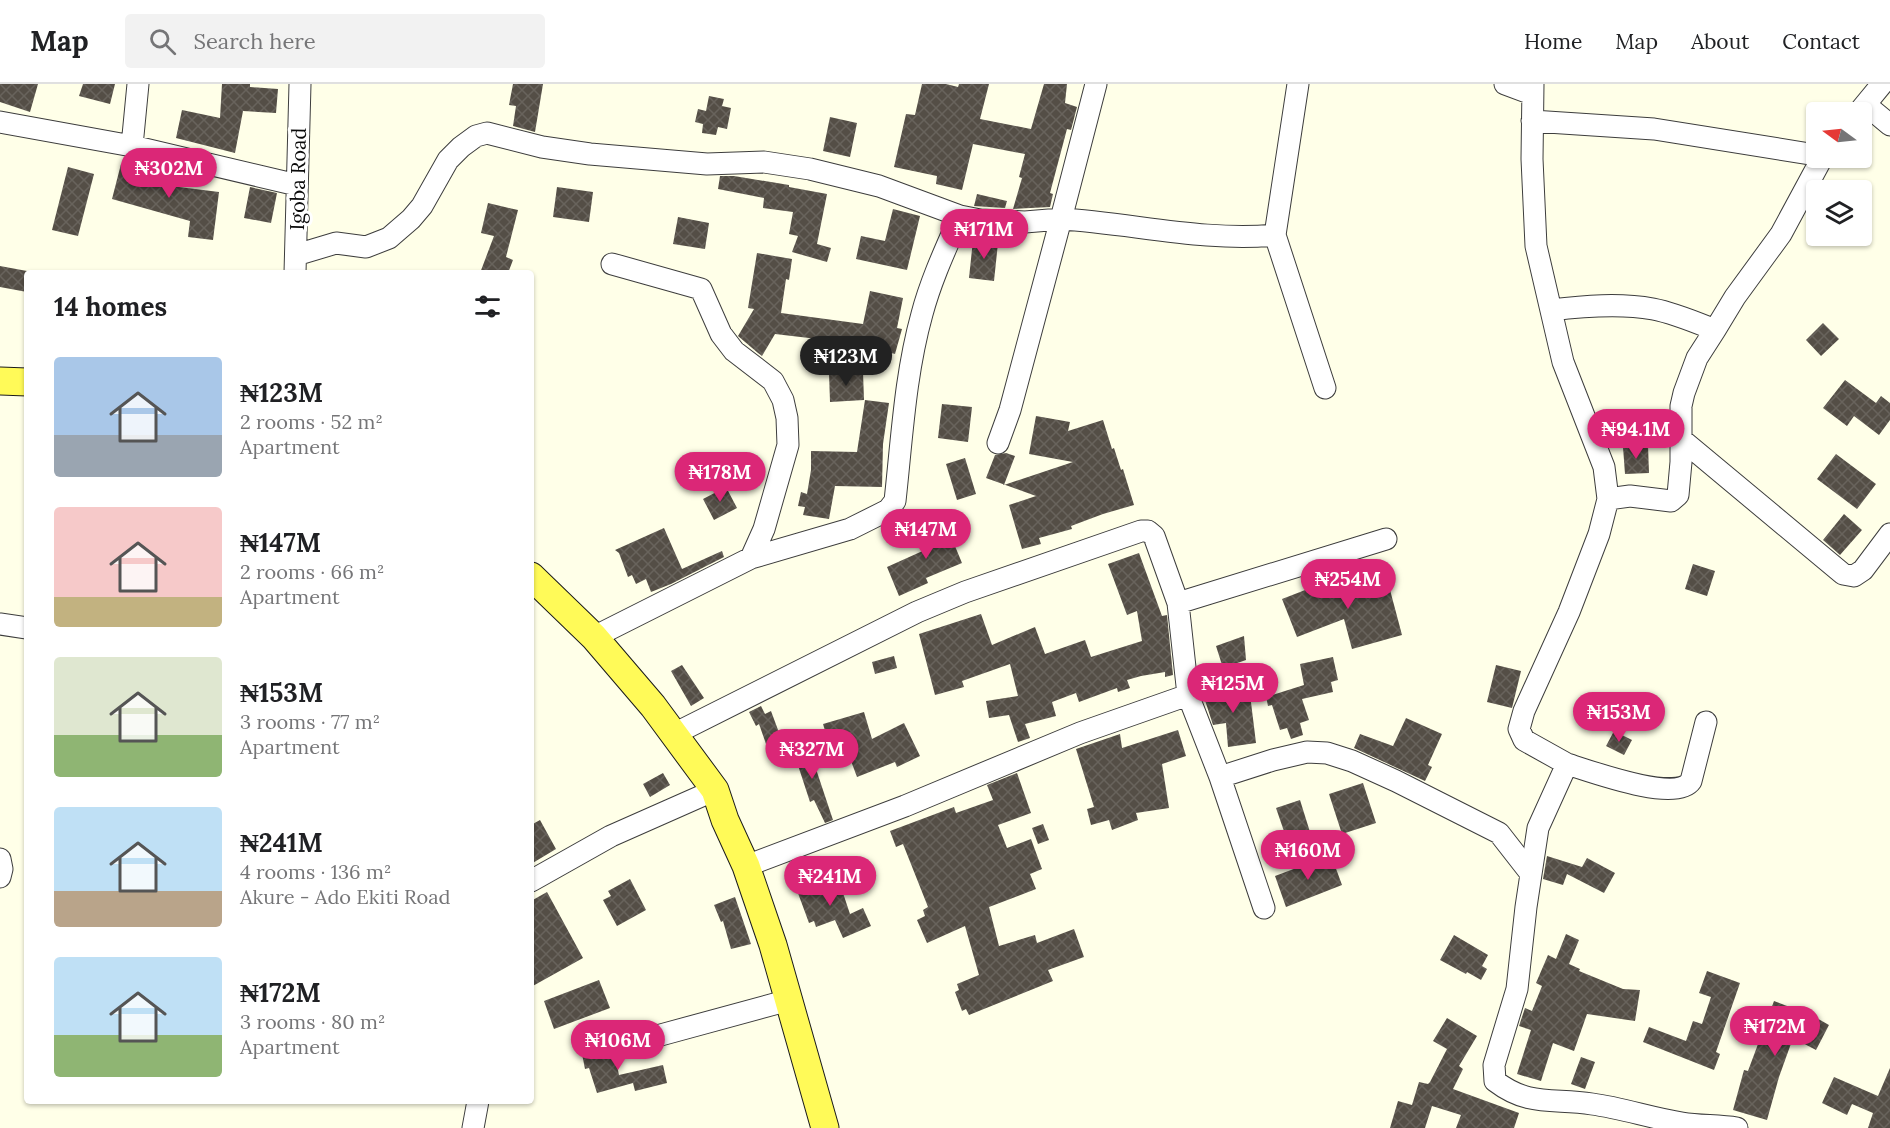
<!DOCTYPE html>
<meta charset="utf-8">
<style>
:root{--surface:#fff;--page:#f2f2f2;--text:#202124;--muted:#757577;--line:#e0e0e0;--accent:#db2777}
body{margin:0;font-family:Lora,serif;background:var(--page);color:var(--text);height:100vh;display:flex;flex-direction:column;font-size:22px;white-space:nowrap}
*{box-sizing:border-box;margin:0}
p{font-size:20px;color:var(--muted)}
.icon{flex:none;width:33px;height:33px;fill:none;stroke:currentColor;stroke-width:2;stroke-linecap:round;stroke-linejoin:round}
.map{position:relative;flex:1;overflow:hidden}
.sheet{position:absolute;left:24px;top:186px;width:510px;height:834px;display:flex;flex-direction:column;background:var(--surface);border-radius:6px;box-shadow:0 2px 4px #0004}
.sheet>*{flex:none}
.needle{width:39px;rotate:285deg}
.tools{position:absolute;left:1806px;top:18px;display:grid;gap:12px}
.tools a{display:grid;place-items:center;width:66px;height:66px;border-radius:6px;background:var(--surface);box-shadow:0 2px 4px #0004;font-size:30px}
.price{position:absolute;translate:-50% -51px;padding:0 14px;border-radius:21px;background:var(--accent);color:#fff;font-size:20px;line-height:39px;filter:drop-shadow(0 2px 3px #0008)}
.price::after{content:'';position:absolute;left:50%;top:36px;width:18px;height:14px;margin-left:-9px;background:inherit;clip-path:polygon(0 0,100% 0,50% 100%)}
.price.selected{background:#222;color:#fff}
ul{padding:0;list-style:none}
li{display:flex;align-items:center;gap:18px;height:150px;padding:0 30px}
li span{display:grid;place-items:center;flex:none;width:168px;height:120px;border-radius:6px;color:#555}
li>.icon{margin-inline-start:auto}
span .icon{width:72px;height:72px;fill:#fffc;stroke-width:1}
li b{font-size:26px}
h2{display:flex;justify-content:space-between;align-items:center;height:72px;padding:0 30px;font-size:26px}
header{display:flex;align-items:center;gap:36px;box-sizing:border-box;height:84px;padding:0 30px;background:var(--surface);border-bottom:2px solid var(--line)}
header strong{font-size:28px}
nav{display:flex;gap:33px;margin-inline-start:auto;font-size:21px}
.search{width:420px;height:54px;background:var(--page);display:flex;align-items:center;gap:15px;box-sizing:border-box;padding:0 21px;border-radius:6px;color:var(--muted);font-size:22px}
.map>svg:first-child{display:block}
.building{fill:url(#building-cross-hatch)}
.lines{fill:none;stroke-linecap:round;stroke-linejoin:round}
.minor-casing{stroke:#3d3d3d;stroke-width:23}
.major-casing{stroke:#1b1b1b;stroke-width:29}
.minor{stroke:#fff;stroke-width:21}
.major{stroke:#fffa58;stroke-width:27}
.labels{text-anchor:middle;stroke-width:6;stroke-linejoin:round;paint-order:stroke}
.street-label{font-size:20px;fill:#0a0a0a;stroke:#fff}
</style>
<header>
<strong>Map</strong>
<div class="search"><svg class="icon" aria-label="search" viewBox="0 0 24 24"><circle cx="10" cy="10" r="6"/><path d="M15 15l6 6"/></svg>Search here</div>
<nav><a>Home</a><a>Map</a><a>About</a><a>Contact</a></nav>
</header>
<div class="map">
<svg width="1890" height="1044" viewBox="0 0 1890 1044">
<defs>
<pattern id="building-cross-hatch" width="8" height="8" patternUnits="userSpaceOnUse" patternTransform="scale(1.5)"><rect width="8" height="8" fill="#544e46"/><path d="M0 0l8 8M0 8l8-8" fill="none" stroke="#68635c"/></pattern>
</defs>
<rect width="100%" height="100%" fill="#ffffe8"/>
<path class="building" d="M0,0h38l-8,28 -30,-10z
M83,0h32l-5,20 -31,-8z
M222,0h28v3l28,2 -2,24 -33,-2 -8,42 -59,-15 6,-28 38,8z
M513,0h30l-8,48 -22,-6 3,-20 -7,-1z
M922,0h24l12,3 1,-3h30l-9,35 51,10 13,-45h23l-2,19 12,4 -6,23 -4,-1 -17,64 3,1 -3,13 -37,2 9,-31 -3,-1 6,-23 -52,-10 -11,46 -26,-6 1,-8 -43,-9 12,-53 9,1z
M709,12l15,3 -2,7 9,2 -4,21 -9,-2 -2,8 -14,-2 1,-9 -8,-2 3,-13 8,2z
M830,33l27,6 -7,34 -27,-6z
M121,80l60,16 -2,7 40,5 -6,48 -25,-3 2,-16 -78,-22z
M68,83l26,7 -16,62 -26,-6z
M720,92h14l55,9v2l38,7 -10,50 14,4 -4,14 -35,-10 6,-16 -9,-2 4,-22 -30,-4 1,-10 -46,-9z
M250,103l27,6 -6,30 -27,-5z
M557,103l36,5 -4,30 -36,-5z
M977,110l30,7 -2,7 -31,-2z
M488,119l30,7 -12,47 7,3 -5,13h-28l14,-37 -13,-3z
M893,125l27,7 -13,54 -51,-11 5,-23 24,5z
M678,133l31,6 -4,26 -32,-5z
M973,156l25,3 -4,38 -25,-3z
M757,169l35,6 -3,21 -3,-1 -5,34 82,11 7,-33 33,7 -6,30 5,1 -7,25 -37,-10 -1,6 -31,-6v-4l-51,-6 -13,22 -4,-3 -20,-17 16,-27 -6,-1z
M0,182l27,5v21l-27,-5z
M1823,239l16,16 -18,17 -15,-16z
M863,288l1,28 -34,2 -1,-29z
M1845,296l31,23 5,-7 9,7v17l-11,15 -25,-19 -7,10 -24,-18z
M865,316l24,3 -6,41 -1,43 -47,-1 -6,33 -26,-4 2,-8 -7,-1 3,-14 6,2 4,-24v-19l46,1z
M942,320l30,3 -4,35 -30,-4z
M1036,332l34,6 -2,9 35,-11 9,29 2,-1 7,22 2,-1 11,36 -31,9 -32,12 1,3 -33,9 2,6 -19,5 -13,-44 27,-9 -50,-18 9,-23 11,-2 9,3 -11,29 69,-23 -44,-8z
M1648,361l1,28 -24,1 -2,-27z
M1836,370l40,30 -19,25 -40,-30z
M965,374l11,36 -19,6 -11,-36z
M726,403l11,21 -23,12 -11,-21z
M1844,430l18,16 -22,25 -17,-15z
M945,438l17,41 -36,15 2,5 -29,13 -12,-29 40,-18 -7,-17z
M664,444l18,41 40,-18 2,6 -53,27 -20,8 -5,-13 -10,5 -4,-9 -4,2 -9,-24 -4,-3z
M1139,469l23,63 5,-1 6,60 -8,2v-5l-24,4 -14,4 3,8 -12,4 -1,-4 -38,14 -3,-9 -24,9 4,14 -31,8 5,14 -12,4 -9,-27 -20,3 -3,-17 32,-5 -8,-32 -48,17 2,6 -29,8 -16,-61 62,-20 11,31 43,-18 10,27 40,-14 6,17 51,-16 -5,-30 -10,4 -19,-51z
M1693,480l22,7 -8,25 -22,-7z
M1385,487l17,64 -50,14 -8,-30 -47,18 -15,-38 31,-12 2,3z
M1244,552l2,24 -23,8 -7,-22z
M894,572l3,12 -22,6 -3,-12z
M1333,573l5,23 -7,2 2,10 -31,7 7,21 -9,3 3,12 -12,4 -4,-11 -7,2 -8,-25 -4,1 -2,-9 38,-12 -4,-21z
M682,581l22,33 -13,8 -20,-35z
M1496,581l25,6 -9,37 -25,-6z
M1249,602l7,57 -28,4 -2,-24 -13,2 -11,-34z
M761,622l4,8 6,-3 10,27 -15,6 -7,-20 -3,2 -7,-14z
M864,628l8,27 32,-16 16,33 -23,11 -2,-5 -38,15 -15,-40 -14,4 -5,-17z
M1406,634l36,16 -14,31 4,2 -7,14 -71,-33 6,-14 33,12z
M1178,646l8,26 -24,8 7,44 -33,5 2,7 -26,10 -3,-10 -18,5 -4,-16 7,-2 -18,-58 44,-15 2,14z
M1614,647l18,9 -8,15 -18,-9z
M807,658l26,78 -8,3 -11,-23 -4,2 -18,-55z
M663,689l7,12 -20,12 -7,-13z
M1017,689l14,40 -33,12 9,23 24,-9 11,30 -12,5 6,15 -47,18 10,39 36,-11 2,8 37,-14 10,28 -36,13 5,11 -84,34 -3,-6 -4,2 -7,-19 4,-2 -2,-6 22,-9 -14,-49 -38,17 -10,-23 8,-4 -2,-6 5,-3 -25,-63 -7,3 -6,-16 64,-24 2,6 37,-13 -6,-15z
M1363,699l13,40 -34,11 -13,-40z
M1300,716l10,32 -23,8 -11,-32z
M540,736l16,29 -25,15v-39z
M1043,740l6,16 -11,4 -6,-16z
M1331,771l11,30 -56,22 -11,-31z
M1547,772l35,11 5,-9 28,15 -11,20 -37,-19 -4,11 -20,-6z
M825,791l6,19 11,-4 8,24 13,-6 8,18 -28,12 -8,-18 -19,7 -2,-6 -5,2 -14,-38z
M630,795l16,31 -29,16 -14,-26 8,-4 -3,-5z
M547,808l36,66 -52,29v-86z
M735,813l16,47 -20,5 -8,-28 -2,1 -7,-17z
M1566,850l13,6 -10,24 11,5 -1,2 44,18 17,1 -5,31 -48,-7 -13,37 -21,-8 -12,38 -24,-7 14,-44 -12,-4 6,-18 7,3 10,-25 -6,-3 12,-28 8,4z
M1454,851l34,20 -6,11 5,3 -6,11 -14,-8 -1,2 -26,-14z
M1707,887l33,12 -24,69 4,2 -6,16 -71,-28 6,-15 37,14 7,-20 9,3 9,-27 -12,-4z
M599,896l11,28 -56,21 -10,-28z
M1774,917l39,15 16,9 -13,25 -23,-12 -14,39 -12,43 -34,-10 11,-40 4,1z
M1447,934l30,18 -18,30 4,3 -10,20 66,24 -5,15h-58l5,-13 -29,-9 -7,22h-35l8,-27 14,4 7,-23 9,2 2,-2 17,-33 -14,-8z
M612,957l7,34 44,-10 4,18 -32,8 -2,-8 -36,10 -8,-25 -4,1 -3,-15 10,-2 -1,-6z
M1581,973l14,5 -10,27 -14,-5z
M1890,984v60h-22l5,-15 -21,-9 -5,11 -25,-12 12,-26 44,19z"/>
<g class="lines">
<g class="minor-casing">
<path id="minor" d="M1505,0l27,10
M1533,0l-1,75 4,87 27,116 41,105 4,32 -9,35 -30,78 -45,99 -5,18 5,11 43,24 -29,64 -12,79 -9,82 -23,76 1,16c34,26 58,17 97,23 30,4 59,14 90,19 18,3 36,2 55,5
M1866,21l24,20
M1859,28l23,-28
M1532,37l122,8 162,26
M0,38l132,24 165,39
M132,62l6,-62
M1275,151l50,153
M296,171l40,-12 30,4 23,-9 22,-19 11,-13 26,-46 13,-13 15,-11 11,-3 55,14 48,7 117,10 57,-2 46,7 69,17 81,30 20,4 45,2 36,-3 35,-135
M612,180l89,25 20,45 13,17 39,30 10,19 4,18 1,27 -24,84 -13,29
M295,189l5,-189
M1551,226c33,-4 69,-7 102,-1 21,4 42,13 62,21l20,-33 46,-63 41,-76
M1681,355l162,135 11,2 9,-6 27,-36
M998,359l12,-33 51,-191c70,4 144,23 214,16l23,-151
M1608,415l22,-3 41,5 7,-6 3,-33v-56l3,-13 13,-35 18,-28
M1178,519l208,-64
M0,540l27,4
M594,553l157,-79 99,-29 38,-19 7,-9c7,-63 10,-126 27,-187 9,-34 24,-66 38,-98
M674,650l243,-122 48,-20 176,-61h7l6,5 24,67 10,92 32,82 53,-17 34,-8 20,1 25,8 44,20 103,52 32,41
M1567,680c23,7 109,39 124,17l15,-59
M1220,693l44,131
M0,775l2,10 -2,8
M746,782l159,-60 175,-73 108,-38
M531,797l80,-45 104,-46
M646,955l143,-39
M473,1044l5,-27"/>
</g>
<g class="major-casing">
<path id="major" d="M0,297l27,1
M531,492l63,61 59,69 62,84 10,30 21,46 27,79 52,183"/>
</g>
<use href="#minor" class="minor"/>
<use href="#major" class="major"/>
</g>
<g class="labels">
<g class="street-label">
<text transform="translate(298 95) rotate(-89)" y="7">Igoba Road</text>
</g>
</g>
</svg>
<div class="tools">
<a><svg class="needle" viewBox="-14 -14 28 28"><path d="M0-13l5 13h-10z" fill="#e53935"/><path d="M0 13l5-13h-10z" fill="#757577"/></svg></a>
<a><svg class="icon" aria-label="layers" viewBox="0 0 24 24"><path d="M12 4l9 5-9 5-9-5zM3 14l9 5 9-5"/></svg></a>
</div>
<b class="price" style="left:169px;top:115px">₦302M</b>
<b class="price" style="left:984px;top:176px">₦171M</b>
<b class="price selected" style="left:846px;top:303px">₦123M</b>
<b class="price" style="left:1636px;top:376px">₦94.1M</b>
<b class="price" style="left:720px;top:419px">₦178M</b>
<b class="price" style="left:926px;top:476px">₦147M</b>
<b class="price" style="left:1348px;top:526px">₦254M</b>
<b class="price" style="left:1233px;top:630px">₦125M</b>
<b class="price" style="left:1619px;top:659px">₦153M</b>
<b class="price" style="left:812px;top:696px">₦327M</b>
<b class="price" style="left:1308px;top:797px">₦160M</b>
<b class="price" style="left:830px;top:823px">₦241M</b>
<b class="price" style="left:1775px;top:973px">₦172M</b>
<b class="price" style="left:618px;top:987px">₦106M</b>
<section class="sheet">
<h2>14 homes<svg class="icon" aria-label="filters" viewBox="0 0 24 24"><path d="M4 7h16M4 17h16"/><circle cx="9" cy="7" r="2"/><circle cx="15" cy="17" r="2"/></svg></h2>
<ul>
<li><span style="background:linear-gradient(#a9c7e8 65%,#9aa5b1 0)"><svg class="icon" aria-label="home" viewBox="0 0 24 24"><path d="M3 11l9-7 9 7M6 9v11h12V9"/></svg></span><div><b>₦123M</b><p>2 rooms · 52 m²</p><p>Apartment</p></div></li>
<li><span style="background:linear-gradient(#f6c9c9 75%,#c2b280 0)"><svg class="icon" aria-label="home" viewBox="0 0 24 24"><path d="M3 11l9-7 9 7M6 9v11h12V9"/></svg></span><div><b>₦147M</b><p>2 rooms · 66 m²</p><p>Apartment</p></div></li>
<li><span style="background:linear-gradient(#dfe7d0 65%,#8fb573 0)"><svg class="icon" aria-label="home" viewBox="0 0 24 24"><path d="M3 11l9-7 9 7M6 9v11h12V9"/></svg></span><div><b>₦153M</b><p>3 rooms · 77 m²</p><p>Apartment</p></div></li>
<li><span style="background:linear-gradient(#bfe0f5 70%,#b9a48a 0)"><svg class="icon" aria-label="home" viewBox="0 0 24 24"><path d="M3 11l9-7 9 7M6 9v11h12V9"/></svg></span><div><b>₦241M</b><p>4 rooms · 136 m²</p><p>Akure - Ado Ekiti Road</p></div></li>
<li><span style="background:linear-gradient(#bfe0f5 65%,#8fb573 0)"><svg class="icon" aria-label="home" viewBox="0 0 24 24"><path d="M3 11l9-7 9 7M6 9v11h12V9"/></svg></span><div><b>₦172M</b><p>3 rooms · 80 m²</p><p>Apartment</p></div></li>
</ul>
</section>
</div>
